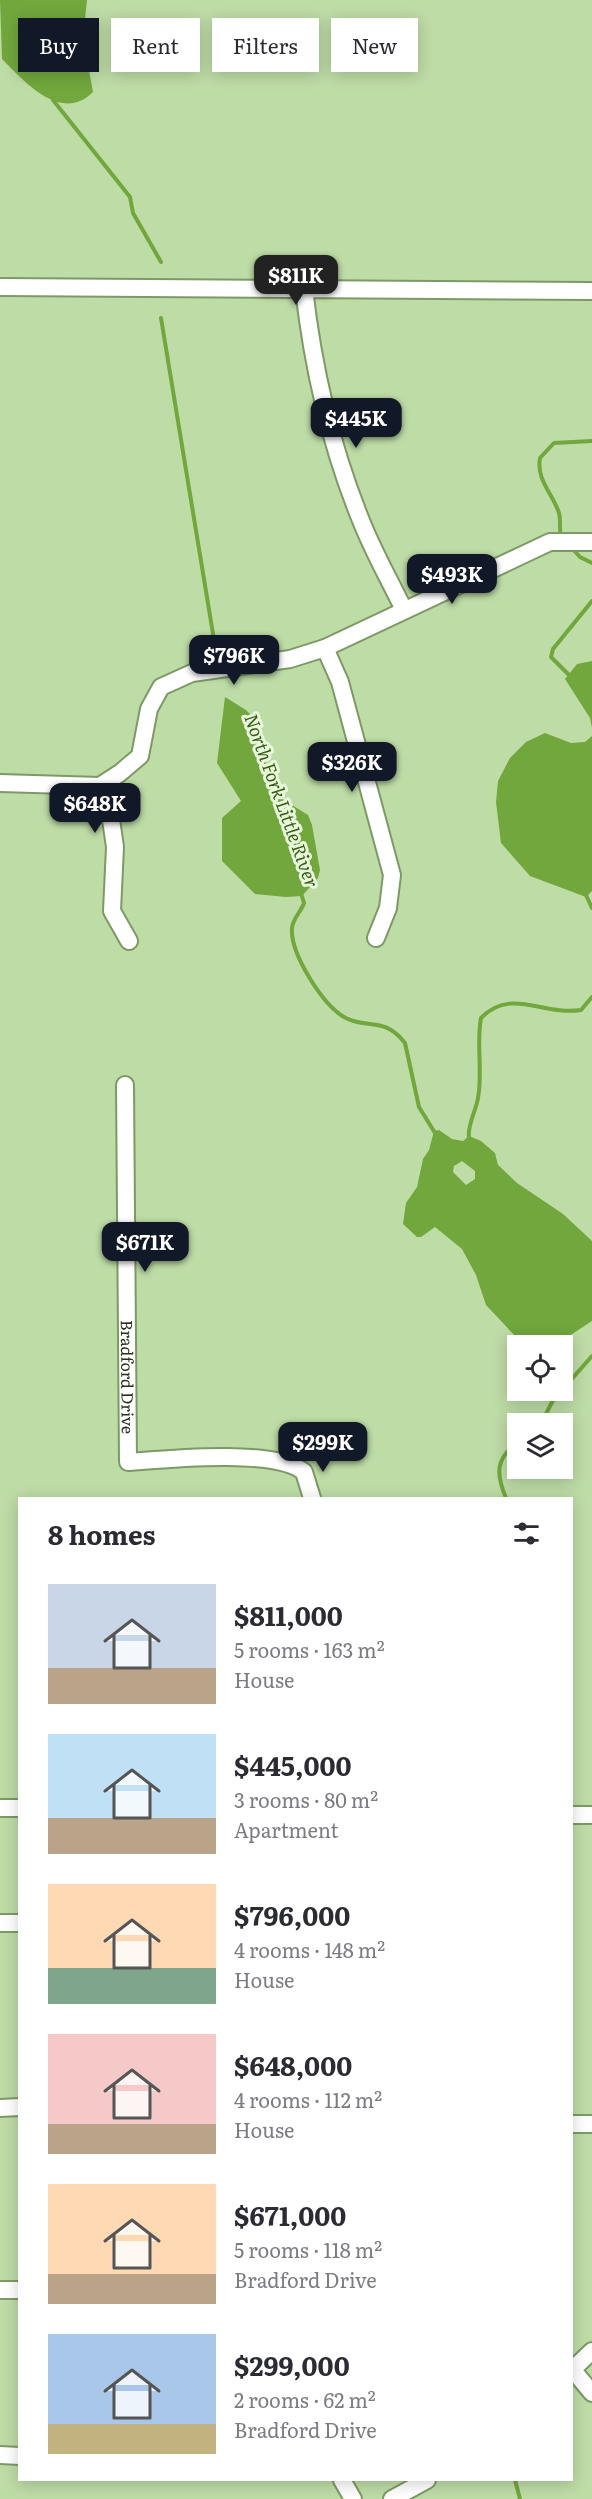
<!DOCTYPE html>
<meta charset="utf-8">
<style>
:root{--surface:#fff;--page:#f7f7f7;--text:#2b2b33;--muted:#7c7c81;--accent:#111827}
body{margin:0;font-family:Literata,serif;background:var(--page);color:var(--text);height:100vh;display:flex;flex-direction:column;font-size:22px;white-space:nowrap}
*{box-sizing:border-box;margin:0}
p{font-size:20px;color:var(--muted)}
.icon{flex:none;width:33px;height:33px;fill:none;stroke:currentColor;stroke-width:2;stroke-linecap:round;stroke-linejoin:round}
.map{position:relative;flex:1;overflow:hidden}
.side{position:absolute;left:18px;top:1497px;width:555px;height:984px;display:flex;flex-direction:column;background:var(--surface);border-radius:0px;box-shadow:0 3px 15px #0003}
.side>*{flex:none}
.guide{position:absolute;left:18px;top:18px;width:556px;height:54px;display:flex;gap:12px}
.buttons{position:absolute;left:507px;top:1335px;display:grid;gap:12px}
.buttons a{display:grid;place-items:center;width:66px;height:66px;border-radius:0px;background:var(--surface);box-shadow:0 3px 15px #0003;font-size:30px}
.price{position:absolute;translate:-50% -51px;padding:0 14px;border-radius:12px;background:var(--accent);color:#fff;font-size:20px;line-height:39px;filter:drop-shadow(0 2px 3px #0008)}
.price::after{content:'';position:absolute;left:50%;top:36px;width:18px;height:14px;margin-left:-9px;background:inherit;clip-path:polygon(0 0,100% 0,50% 100%)}
.price.active{background:#222;color:#fff}
ul{padding:0;list-style:none}
li{display:flex;align-items:center;gap:18px;height:150px;padding:0 30px}
li span{display:grid;place-items:center;flex:none;width:168px;height:120px;border-radius:0px;color:#555}
li>.icon{margin-inline-start:auto}
span .icon{width:72px;height:72px;fill:#fffc;stroke-width:1}
li b{font-size:26px}
h2{display:flex;justify-content:space-between;align-items:center;height:72px;padding:0 30px;font-size:26px}
.pill{padding:0 21px;border-radius:0px;background:var(--surface);box-shadow:0 3px 15px #0003;font-size:21px;line-height:54px}
.pill.active{background:var(--accent);color:#fff}
.map>svg:first-child{display:block}
.water{fill:#71a73d;fill-rule:evenodd}
.lines{fill:none;stroke-linecap:round;stroke-linejoin:round}
.stream{stroke:#71a73d;stroke-width:4}
.minor-casing{stroke:#7d9a66;stroke-width:20}
.minor{stroke:#fff;stroke-width:16}
.labels{text-anchor:middle;stroke-width:6;stroke-linejoin:round;paint-order:stroke}
.street-label{font-size:16px;fill:#25311c;stroke:#e8f8dc}
.water-label{font-size:18px;font-style:italic;fill:#385b12;stroke:#e8f8dc}
</style>
<div class="map">
<svg width="592" height="2499" viewBox="0 0 592 2499">
<rect width="100%" height="100%" fill="#bedca6"/>
<path class="water" d="M0,0h87l-4,38 10,54c-32,32 -69,-11 -91,-33z
M592,661v67l-2,-10 -25,-39 12,-15z
M225,697l21,13 14,14 6,43 13,30 29,18 4,10 8,45 -2,8 -16,18 -16,1 -31,-3 -33,-33v-43l19,-17 -24,-38z
M545,733l26,10 14,-1 7,-6v155l-6,6 -56,-21 -29,-33 -5,-41 2,-21 12,-23 16,-16z
M439,1130l13,9 11,2 6,-5 12,5 14,12 3,12 19,18 46,31 29,27v80l-29,19 -32,2 -13,-3 -32,-34 -10,-30 -14,-26 -27,-22 -14,10h-4l-14,-13 3,-21 11,-16 6,-28 6,-9 5,-19zM462,1161l13,10v8l-9,6 -13,-13 1,-6z"/>
<g class="lines">
<path class="stream" d="M53,100l77,97 3,16 28,49
M161,318l55,334
M561,537c-2,-8 0,-17 -2,-24 -6,-19 -23,-33 -19,-55l14,-15 38,-2
M570,546l10,11 12,6
M569,675l-18,-18 2,-8 39,-48
M301,893l3,10c-3,9 -11,15 -12,25 -2,25 30,76 52,89 22,13 39,-2 61,26l14,64 16,26
M585,893l7,15
M469,1138c-2,-13 7,-27 9,-40 5,-27 -2,-54 3,-80 30,-31 62,-2 100,-8l11,-13
M562,1390l30,-34
M541,1424l11,-22 10,-12
M506,1498c-10,-24 -11,-39 12,-56
M515,2480l5,19"/>
<g class="minor-casing">
<g id="minor">
<path d="M0,287l592,4"/>
<path d="M304,289c9,79 28,161 58,234 12,30 28,58 42,87"/>
<path d="M325,648l15,34 52,193 -4,33 -12,30"/>
<path d="M0,783l100,3 10,27 5,34 -3,64 17,30"/>
<path d="M100,786l20,-13 20,-17 9,-47 12,-22 31,-14 98,-14 35,-11 225,-106h42"/>
<path id="s1" d="M125,1085l3,377c39,-3 147,-14 176,10l8,26"/>
<path d="M0,1808h20"/>
<path d="M572,1815h20"/>
<path d="M0,1923h20"/>
<path d="M0,2108l20,-1"/>
<path d="M572,2124h20"/>
<path d="M0,2290h20"/>
<path d="M572,2369l20,24"/>
<path d="M572,2370l20,-19"/>
<path d="M0,2455l20,1"/>
<path d="M342,2480l11,19"/>
<path d="M392,2499l35,-19"/>
</g>
</g>
<use href="#minor" class="minor"/>
</g>
<g class="labels">
<g class="street-label">
<text dy="6" stroke="none"><textPath href="#s1" startOffset="292">Bradford Drive</textPath></text>
</g>
<g class="water-label">
<text transform="translate(281 801) rotate(70)" y="6">North Fork Little River</text>
</g>
</g>
</svg>
<div class="buttons">
<a><svg class="icon" aria-label="locate" viewBox="0 0 24 24"><circle cx="12" cy="12" r="6"/><path d="M12 2v4M12 18v4M2 12h4M18 12h4"/></svg></a>
<a><svg class="icon" aria-label="layers" viewBox="0 0 24 24"><path d="M12 4l9 5-9 5-9-5zM3 14l9 5 9-5"/></svg></a>
</div>
<b class="price active" style="left:296px;top:306px">$811K</b>
<b class="price" style="left:356px;top:449px">$445K</b>
<b class="price" style="left:452px;top:605px">$493K</b>
<b class="price" style="left:234px;top:686px">$796K</b>
<b class="price" style="left:352px;top:793px">$326K</b>
<b class="price" style="left:95px;top:834px">$648K</b>
<b class="price" style="left:145px;top:1273px">$671K</b>
<b class="price" style="left:323px;top:1473px">$299K</b>
<div class="guide">
<a class="pill active">Buy</a>
<a class="pill">Rent</a>
<a class="pill">Filters</a>
<a class="pill">New</a>
</div>
<section class="side">
<h2>8 homes<svg class="icon" aria-label="filters" viewBox="0 0 24 24"><path d="M4 7h16M4 17h16"/><circle cx="9" cy="7" r="2"/><circle cx="15" cy="17" r="2"/></svg></h2>
<ul>
<li><span style="background:linear-gradient(#c9d6e8 70%,#b9a48a 0)"><svg class="icon" aria-label="home" viewBox="0 0 24 24"><path d="M3 11l9-7 9 7M6 9v11h12V9"/></svg></span><div><b>$811,000</b><p>5 rooms · 163 m²</p><p>House</p></div></li>
<li><span style="background:linear-gradient(#bfe0f5 70%,#b9a48a 0)"><svg class="icon" aria-label="home" viewBox="0 0 24 24"><path d="M3 11l9-7 9 7M6 9v11h12V9"/></svg></span><div><b>$445,000</b><p>3 rooms · 80 m²</p><p>Apartment</p></div></li>
<li><span style="background:linear-gradient(#ffd9b3 70%,#7fa58c 0)"><svg class="icon" aria-label="home" viewBox="0 0 24 24"><path d="M3 11l9-7 9 7M6 9v11h12V9"/></svg></span><div><b>$796,000</b><p>4 rooms · 148 m²</p><p>House</p></div></li>
<li><span style="background:linear-gradient(#f6c9c9 75%,#b9a48a 0)"><svg class="icon" aria-label="home" viewBox="0 0 24 24"><path d="M3 11l9-7 9 7M6 9v11h12V9"/></svg></span><div><b>$648,000</b><p>4 rooms · 112 m²</p><p>House</p></div></li>
<li><span style="background:linear-gradient(#ffd9b3 75%,#b9a48a 0)"><svg class="icon" aria-label="home" viewBox="0 0 24 24"><path d="M3 11l9-7 9 7M6 9v11h12V9"/></svg></span><div><b>$671,000</b><p>5 rooms · 118 m²</p><p>Bradford Drive</p></div></li>
<li><span style="background:linear-gradient(#a9c7e8 75%,#c2b280 0)"><svg class="icon" aria-label="home" viewBox="0 0 24 24"><path d="M3 11l9-7 9 7M6 9v11h12V9"/></svg></span><div><b>$299,000</b><p>2 rooms · 62 m²</p><p>Bradford Drive</p></div></li>
</ul>
</section>
</div>
